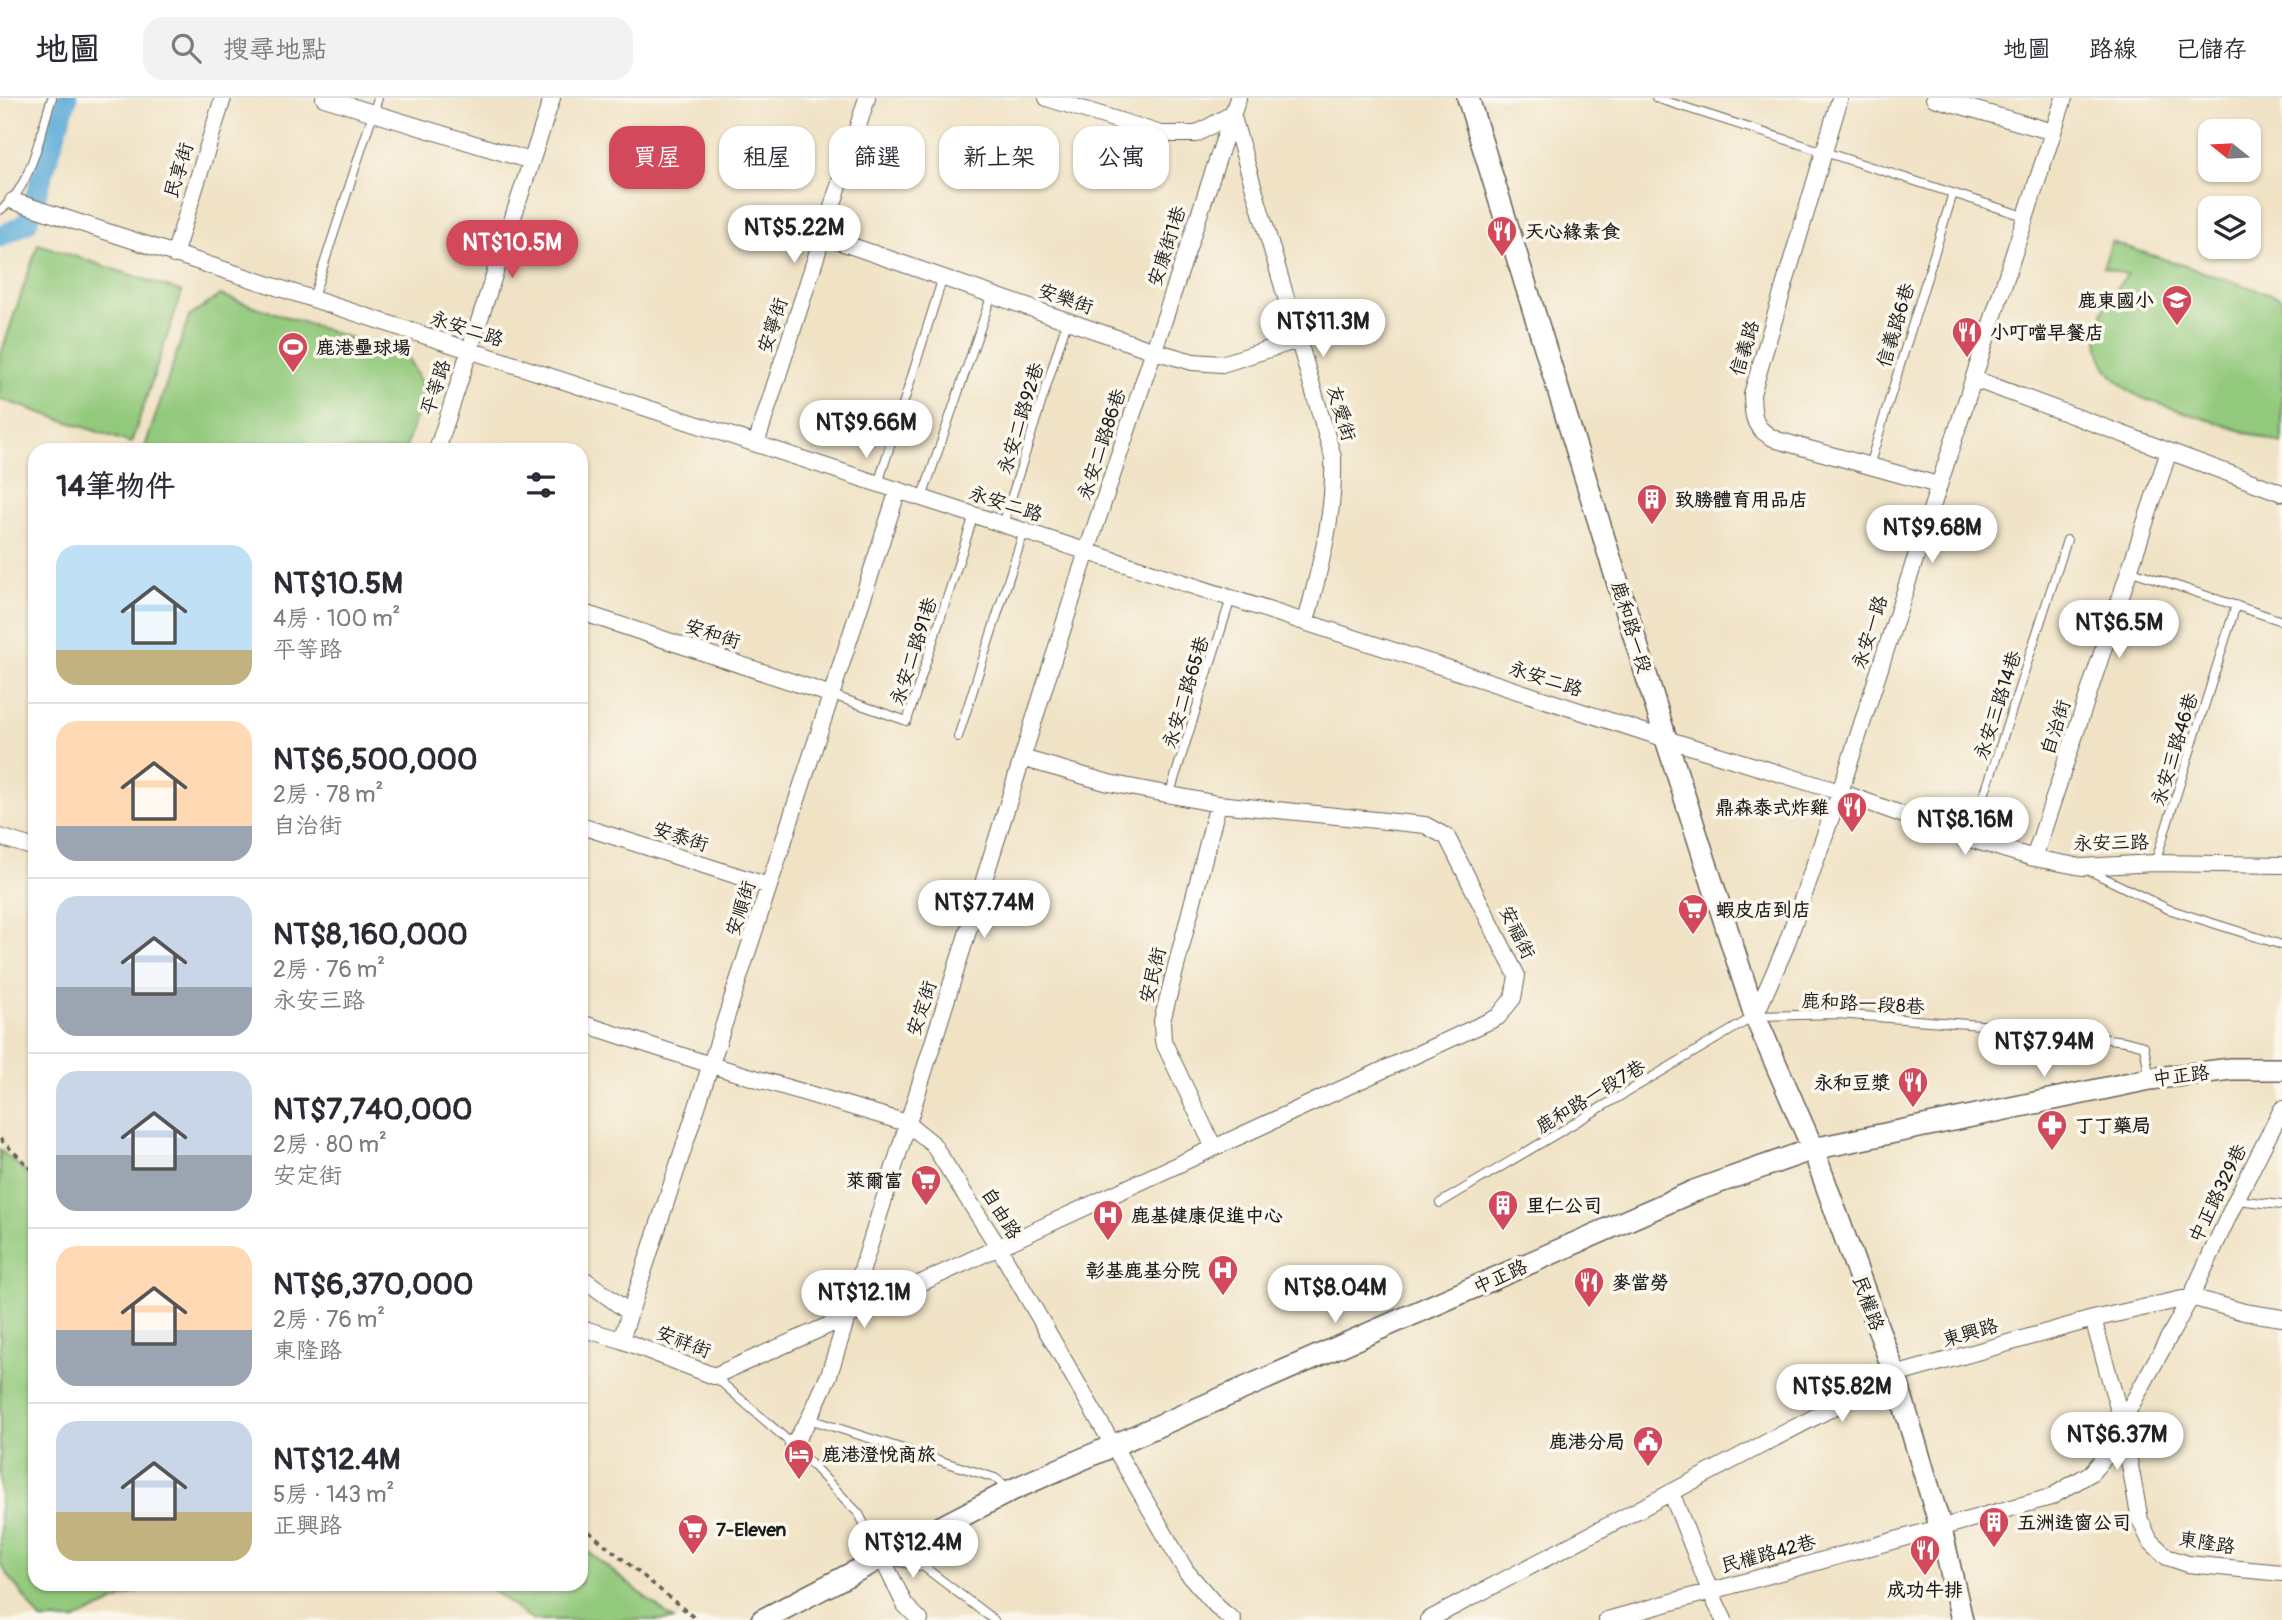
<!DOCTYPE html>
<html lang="zh-TW">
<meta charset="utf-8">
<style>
:root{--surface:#fff;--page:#f2f2f3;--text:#2b2b33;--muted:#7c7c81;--line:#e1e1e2;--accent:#d1495b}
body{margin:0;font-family:Pangolin,"LXGW WenKai TC",sans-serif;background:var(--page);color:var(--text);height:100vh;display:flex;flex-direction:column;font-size:26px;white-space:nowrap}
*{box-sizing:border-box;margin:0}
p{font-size:23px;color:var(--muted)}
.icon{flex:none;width:38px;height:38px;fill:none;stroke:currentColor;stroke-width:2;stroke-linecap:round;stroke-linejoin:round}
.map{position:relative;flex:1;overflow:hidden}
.details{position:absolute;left:28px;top:345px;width:560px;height:1148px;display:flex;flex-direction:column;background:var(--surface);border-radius:21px;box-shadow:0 2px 5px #0004}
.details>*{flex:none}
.guide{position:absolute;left:609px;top:28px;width:665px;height:63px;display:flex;gap:14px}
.needle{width:46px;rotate:288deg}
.controls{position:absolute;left:2198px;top:21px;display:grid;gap:14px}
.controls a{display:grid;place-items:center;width:63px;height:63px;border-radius:14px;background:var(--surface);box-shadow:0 2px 5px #0004;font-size:35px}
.price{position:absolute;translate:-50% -60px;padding:0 16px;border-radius:24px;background:#fff;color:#222;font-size:23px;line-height:46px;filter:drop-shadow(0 2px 4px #0008)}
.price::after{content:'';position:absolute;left:50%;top:42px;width:21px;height:16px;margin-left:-10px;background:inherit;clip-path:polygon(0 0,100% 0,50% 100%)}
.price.selected{background:var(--accent);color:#fff}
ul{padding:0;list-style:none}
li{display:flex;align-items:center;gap:21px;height:175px;padding:0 28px}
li+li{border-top:2px solid var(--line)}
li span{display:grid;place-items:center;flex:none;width:196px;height:140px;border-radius:21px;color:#555}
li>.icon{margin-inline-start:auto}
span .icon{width:84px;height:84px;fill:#fffc;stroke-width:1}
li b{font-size:30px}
h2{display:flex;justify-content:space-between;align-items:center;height:84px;padding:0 28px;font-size:30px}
.tag{padding:0 24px;border-radius:21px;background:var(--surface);box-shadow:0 2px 5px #0004;font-size:24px;line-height:63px}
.tag.selected{background:var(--accent);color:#fff}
header{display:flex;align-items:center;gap:42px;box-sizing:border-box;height:98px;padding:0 35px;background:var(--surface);border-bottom:2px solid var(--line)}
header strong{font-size:33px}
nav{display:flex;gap:38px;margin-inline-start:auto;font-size:24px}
.search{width:490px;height:63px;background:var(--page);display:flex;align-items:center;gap:18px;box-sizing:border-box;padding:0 24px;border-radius:21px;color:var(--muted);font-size:26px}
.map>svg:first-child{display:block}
.green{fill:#92c97c;stroke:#57724c;stroke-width:2}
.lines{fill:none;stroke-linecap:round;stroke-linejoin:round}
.canal{stroke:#5eadd8;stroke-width:21}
.lane-casing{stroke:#666157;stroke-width:10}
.street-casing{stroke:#666157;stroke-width:18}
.secondary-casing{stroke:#666157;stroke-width:24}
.path{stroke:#666157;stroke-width:3.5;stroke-dasharray:5 5;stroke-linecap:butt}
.lane{stroke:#fff;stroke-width:8}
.street{stroke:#fff;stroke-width:16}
.secondary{stroke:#fff;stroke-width:21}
.labels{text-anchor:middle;stroke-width:7;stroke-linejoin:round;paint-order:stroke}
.street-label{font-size:19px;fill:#1c1c1c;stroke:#fbf7ec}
.poi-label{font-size:19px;font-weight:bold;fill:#1c1c1c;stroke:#fbf7ec;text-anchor:start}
</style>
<header>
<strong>地圖</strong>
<div class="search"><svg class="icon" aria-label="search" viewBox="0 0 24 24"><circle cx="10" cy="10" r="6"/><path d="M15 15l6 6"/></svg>搜尋地點</div>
<nav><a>地圖</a><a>路線</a><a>已儲存</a></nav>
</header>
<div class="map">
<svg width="2282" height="1522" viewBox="0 0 2282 1522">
<rect width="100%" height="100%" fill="#fbf7ec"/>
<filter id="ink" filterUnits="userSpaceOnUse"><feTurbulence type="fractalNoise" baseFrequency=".0143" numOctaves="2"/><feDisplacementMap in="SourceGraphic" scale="14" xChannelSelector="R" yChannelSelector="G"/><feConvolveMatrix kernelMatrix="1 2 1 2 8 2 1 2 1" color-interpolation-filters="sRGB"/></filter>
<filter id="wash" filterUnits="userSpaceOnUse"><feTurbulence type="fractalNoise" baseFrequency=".00686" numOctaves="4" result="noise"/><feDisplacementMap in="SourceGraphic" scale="28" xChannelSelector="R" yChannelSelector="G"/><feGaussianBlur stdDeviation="1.57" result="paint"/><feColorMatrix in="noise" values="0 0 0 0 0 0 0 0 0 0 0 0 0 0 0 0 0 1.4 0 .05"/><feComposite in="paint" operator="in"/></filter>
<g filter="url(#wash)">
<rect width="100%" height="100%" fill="#f0e2c5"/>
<path class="green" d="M2112,144l170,56v146l-135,-44c-60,-25 -63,-83 -19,-125l-25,-8z
M38,146l144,48 -51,151 -131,-44v-42z
M220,197l188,62 17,34 -20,59h-261l45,-133z
M0,1052l35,30v404h117l-77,36h-34l-41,-56z
M581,1448l93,74h-142l-48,-36h97z"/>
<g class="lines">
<path class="canal" d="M0,139l27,-14 40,-125"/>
</g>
</g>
<g filter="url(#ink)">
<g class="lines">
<g class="lane-casing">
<path id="lane" d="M1656,0l371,119
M0,112c31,-20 40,-78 52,-112
M312,203l66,-203
M1869,368l84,-273
M878,386l65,-207
M922,400l70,-204
M1003,426l64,-203
M2129,472l153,51
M832,597l75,26 67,-206
M958,639l66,-206
M1169,698l62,-198
M1970,741l97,-299
M2155,765l81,-258
M2086,771l82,40 114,36
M2236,1102l46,5
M1440,1105l315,-187 82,-2 170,13 118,14 19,5 6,33
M714,1278l79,69 66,69 23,44 42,9 70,53
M809,1321l186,59 15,11"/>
</g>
<g class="street-casing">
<path id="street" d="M324,0l207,63
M1047,0l114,36h35l36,-20
M1840,0l-88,296c1,25 1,35 25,46l161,45
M1934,0l119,34
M1232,16l101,343c2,59 -13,109 -27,165
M13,103l961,314 692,224 174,53 130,47 64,19 48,9 73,-4 127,2
M823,138l331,115 39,11 29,2 76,-24
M174,157l49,-157
M1974,281l308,114
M756,346l111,-346
M437,352l115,-352
M581,514l251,83
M581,728l188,60
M0,739l35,11
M2034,760l135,-407
M1755,918l30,-68 55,-156 224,-694
M581,925l130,42 196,58 25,20 67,105 187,323 33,38 14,11
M1214,1050l-51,-107 -1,-20 56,-217
M581,1179l49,36
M2093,1221l29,103 18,98 10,21 17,16 21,7 94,9
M581,1230l40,12 93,36 131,-58 653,-301 15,-19 4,-22 -70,-139 -22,-12 -207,-21 -109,-21 -87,-25
M621,1242l277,-850
M793,1347l16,-26 20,-44 258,-824 151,-453
M1671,1394l39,99 14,29
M882,1460l23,47 15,15
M1428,1522l467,-245 198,-56 98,-22 53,15 38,6
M1607,1522l444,-123 40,-24 14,-16 17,-35 69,-125 45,-97 46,-91"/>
</g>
<g class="secondary-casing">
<path id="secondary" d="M1468,0l198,641 89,277 58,133 82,226 46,154 21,91
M762,1522l250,-130 682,-299 119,-42 337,-70 81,-10h51"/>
</g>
<path class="path" d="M0,1041l35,33
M581,1427l116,95"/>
<use href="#lane" class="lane"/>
<use href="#street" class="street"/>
<use href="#secondary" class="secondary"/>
</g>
</g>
<defs>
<g id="restaurant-pin" transform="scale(1.575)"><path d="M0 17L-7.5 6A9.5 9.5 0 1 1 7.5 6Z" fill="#d1495b" stroke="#fbf7ec"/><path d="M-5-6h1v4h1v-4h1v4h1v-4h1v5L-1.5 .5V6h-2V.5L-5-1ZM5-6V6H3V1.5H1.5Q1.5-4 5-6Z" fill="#fff"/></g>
<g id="school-pin" transform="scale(1.575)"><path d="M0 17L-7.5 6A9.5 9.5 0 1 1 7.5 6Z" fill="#d1495b" stroke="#fbf7ec"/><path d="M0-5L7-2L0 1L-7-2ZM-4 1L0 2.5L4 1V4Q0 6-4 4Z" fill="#fff"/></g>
<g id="stadium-pin" transform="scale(1.575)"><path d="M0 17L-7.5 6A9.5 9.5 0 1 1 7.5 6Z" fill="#d1495b" stroke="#fbf7ec"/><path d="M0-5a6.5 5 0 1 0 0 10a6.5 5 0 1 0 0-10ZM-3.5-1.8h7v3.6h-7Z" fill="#fff"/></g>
<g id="building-pin" transform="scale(1.575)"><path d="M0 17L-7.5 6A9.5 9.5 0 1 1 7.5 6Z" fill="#d1495b" stroke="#fbf7ec"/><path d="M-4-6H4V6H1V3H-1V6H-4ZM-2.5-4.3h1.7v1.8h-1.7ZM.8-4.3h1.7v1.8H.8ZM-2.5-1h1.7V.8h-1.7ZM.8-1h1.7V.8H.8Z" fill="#fff"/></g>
<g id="supermarket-pin" transform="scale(1.575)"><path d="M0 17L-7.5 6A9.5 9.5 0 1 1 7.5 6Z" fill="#d1495b" stroke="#fbf7ec"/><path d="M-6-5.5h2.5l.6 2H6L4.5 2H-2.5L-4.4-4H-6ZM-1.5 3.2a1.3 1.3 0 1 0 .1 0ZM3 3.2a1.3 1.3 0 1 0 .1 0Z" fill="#fff"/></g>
<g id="pharmacy-pin" transform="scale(1.575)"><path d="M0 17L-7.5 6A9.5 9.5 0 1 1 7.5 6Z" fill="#d1495b" stroke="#fbf7ec"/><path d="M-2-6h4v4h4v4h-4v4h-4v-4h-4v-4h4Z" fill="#fff"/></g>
<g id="hospital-pin" transform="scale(1.575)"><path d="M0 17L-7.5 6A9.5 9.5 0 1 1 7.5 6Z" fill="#d1495b" stroke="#fbf7ec"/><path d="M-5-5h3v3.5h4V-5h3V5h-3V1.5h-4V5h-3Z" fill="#fff"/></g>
<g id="civic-pin" transform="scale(1.575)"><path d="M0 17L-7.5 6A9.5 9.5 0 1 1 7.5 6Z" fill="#d1495b" stroke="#fbf7ec"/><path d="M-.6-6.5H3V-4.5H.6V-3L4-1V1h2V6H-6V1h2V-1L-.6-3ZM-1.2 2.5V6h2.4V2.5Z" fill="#fff"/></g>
<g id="hotel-pin" transform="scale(1.575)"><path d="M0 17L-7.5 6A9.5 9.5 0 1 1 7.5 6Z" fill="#d1495b" stroke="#fbf7ec"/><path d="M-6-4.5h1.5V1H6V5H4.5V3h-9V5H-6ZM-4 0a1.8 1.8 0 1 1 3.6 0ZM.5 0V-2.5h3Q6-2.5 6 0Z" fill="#fff"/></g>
</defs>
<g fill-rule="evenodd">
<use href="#restaurant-pin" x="1502" y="133"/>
<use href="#school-pin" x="2177" y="202"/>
<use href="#restaurant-pin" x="1967" y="234"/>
<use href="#stadium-pin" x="293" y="249"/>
<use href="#building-pin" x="1652" y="401"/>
<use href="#restaurant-pin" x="1852" y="709"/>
<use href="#supermarket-pin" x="1693" y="811"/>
<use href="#restaurant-pin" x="1913" y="984"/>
<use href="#pharmacy-pin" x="2052" y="1027"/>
<use href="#supermarket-pin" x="926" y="1082"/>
<use href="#building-pin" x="1503" y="1107"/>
<use href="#hospital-pin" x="1108" y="1117"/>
<use href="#hospital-pin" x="1223" y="1172"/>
<use href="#restaurant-pin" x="1589" y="1184"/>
<use href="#civic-pin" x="1648" y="1343"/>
<use href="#hotel-pin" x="799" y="1356"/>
<use href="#building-pin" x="1994" y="1424"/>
<use href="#supermarket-pin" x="693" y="1431"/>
<use href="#restaurant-pin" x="1925" y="1452"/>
</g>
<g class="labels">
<g class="street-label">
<text transform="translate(178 72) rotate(-73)" y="7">民享街</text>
<text transform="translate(1166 148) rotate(-72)" y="7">安康街1巷</text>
<text transform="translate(1066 200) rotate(19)" y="7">安樂街</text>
<text transform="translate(772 227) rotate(-72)" y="7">安寧街</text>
<text transform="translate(1895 227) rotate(-73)" y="7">信義路6巷</text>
<text transform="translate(467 230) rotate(18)" y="7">永安二路</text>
<text transform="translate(1744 250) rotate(-73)" y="7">信義路</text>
<text transform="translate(435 289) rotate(-72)" y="7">平等路</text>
<text transform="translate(1342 315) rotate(73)" y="7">友愛街</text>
<text transform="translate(1020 320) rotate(-73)" y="7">永安二路92巷</text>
<text transform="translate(1101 346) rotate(-72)" y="7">永安二路86巷</text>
<text transform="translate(1006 405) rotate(18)" y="7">永安二路</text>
<text transform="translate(1632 529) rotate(73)" y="7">鹿和路一段</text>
<text transform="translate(1869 534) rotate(-72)" y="7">永安一路</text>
<text transform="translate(713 535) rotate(18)" y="7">安和街</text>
<text transform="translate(913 553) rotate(-72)" y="7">永安二路91巷</text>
<text transform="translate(1546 580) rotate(18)" y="7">永安二路</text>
<text transform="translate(1185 594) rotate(-73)" y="7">永安二路65巷</text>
<text transform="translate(1997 607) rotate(-72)" y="7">永安三路14巷</text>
<text transform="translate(2055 629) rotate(-72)" y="7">自治街</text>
<text transform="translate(2174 651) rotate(-73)" y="7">永安三路46巷</text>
<text transform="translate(681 738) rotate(18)" y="7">安泰街</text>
<text transform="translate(2111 744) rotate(-1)" y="7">永安三路</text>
<text transform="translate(740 810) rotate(-72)" y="7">安順街</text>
<text transform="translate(1518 834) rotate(64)" y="7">安福街</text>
<text transform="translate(1152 877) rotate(-76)" y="7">安民街</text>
<text transform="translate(1863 905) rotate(3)" y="7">鹿和路一段8巷</text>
<text transform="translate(921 910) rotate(-72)" y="7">安定街</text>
<text transform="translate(2181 977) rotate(-7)" y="7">中正路</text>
<text transform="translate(1590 998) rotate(-31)" y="7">鹿和路一段7巷</text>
<text transform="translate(2217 1095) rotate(-64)" y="7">中正路329巷</text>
<text transform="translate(1002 1115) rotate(58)" y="7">自由路</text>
<text transform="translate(1500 1178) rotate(-24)" y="7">中正路</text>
<text transform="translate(1869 1205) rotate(70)" y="7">民權路</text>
<text transform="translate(1970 1234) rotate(-16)" y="7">東興路</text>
<text transform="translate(684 1243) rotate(21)" y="7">安祥街</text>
<text transform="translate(2207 1444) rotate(9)" y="7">東隆路</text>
<text transform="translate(1768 1455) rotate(-15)" y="7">民權路42巷</text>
</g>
<g class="poi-label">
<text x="1525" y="140">天心緣素食</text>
<text x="2154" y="209" text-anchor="end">鹿東國小</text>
<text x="1990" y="241">小叮噹早餐店</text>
<text x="316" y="256">鹿港壘球場</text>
<text x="1675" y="408">致勝體育用品店</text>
<text x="1829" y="716" text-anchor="end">鼎森泰式炸雞</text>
<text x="1716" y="818">蝦皮店到店</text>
<text x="1890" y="991" text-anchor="end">永和豆漿</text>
<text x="2075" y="1034">丁丁藥局</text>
<text x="903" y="1089" text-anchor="end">萊爾富</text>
<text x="1526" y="1114">里仁公司</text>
<text x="1131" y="1124">鹿基健康促進中心</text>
<text x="1200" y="1179" text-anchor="end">彰基鹿基分院</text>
<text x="1612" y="1191">麥當勞</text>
<text x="1625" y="1350" text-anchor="end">鹿港分局</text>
<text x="822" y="1363">鹿港澄悅商旅</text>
<text x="2017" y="1431">五洲造窗公司</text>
<text x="716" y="1438">7-Eleven</text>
<text x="1925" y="1498" text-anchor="middle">成功牛排</text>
</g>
</g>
</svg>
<div class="controls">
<a><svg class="needle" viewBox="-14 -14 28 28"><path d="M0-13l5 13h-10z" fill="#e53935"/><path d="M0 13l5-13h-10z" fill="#7c7c81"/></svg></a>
<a><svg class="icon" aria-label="layers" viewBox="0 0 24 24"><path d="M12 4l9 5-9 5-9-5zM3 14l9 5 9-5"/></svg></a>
</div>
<b class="price" style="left:794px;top:167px">NT$5.22M</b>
<b class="price selected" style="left:512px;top:182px">NT$10.5M</b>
<b class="price" style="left:1323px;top:261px">NT$11.3M</b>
<b class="price" style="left:866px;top:362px">NT$9.66M</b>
<b class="price" style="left:1932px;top:467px">NT$9.68M</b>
<b class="price" style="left:2119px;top:562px">NT$6.5M</b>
<b class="price" style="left:1965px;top:759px">NT$8.16M</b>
<b class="price" style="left:984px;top:842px">NT$7.74M</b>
<b class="price" style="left:2044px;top:981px">NT$7.94M</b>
<b class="price" style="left:1335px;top:1227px">NT$8.04M</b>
<b class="price" style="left:864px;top:1232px">NT$12.1M</b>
<b class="price" style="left:1842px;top:1326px">NT$5.82M</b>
<b class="price" style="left:2117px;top:1374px">NT$6.37M</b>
<b class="price" style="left:913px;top:1482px">NT$12.4M</b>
<div class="guide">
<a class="tag selected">買屋</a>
<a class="tag">租屋</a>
<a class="tag">篩選</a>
<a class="tag">新上架</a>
<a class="tag">公寓</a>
</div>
<section class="details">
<h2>14筆物件<svg class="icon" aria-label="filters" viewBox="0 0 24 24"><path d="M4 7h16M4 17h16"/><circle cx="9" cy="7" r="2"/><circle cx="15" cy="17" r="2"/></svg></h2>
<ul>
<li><span style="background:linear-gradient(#bfe0f5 75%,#c2b280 0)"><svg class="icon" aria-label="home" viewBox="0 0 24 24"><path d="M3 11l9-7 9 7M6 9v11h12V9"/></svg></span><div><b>NT$10.5M</b><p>4房 · 100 m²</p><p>平等路</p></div></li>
<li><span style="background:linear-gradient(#ffd9b3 75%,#9aa5b1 0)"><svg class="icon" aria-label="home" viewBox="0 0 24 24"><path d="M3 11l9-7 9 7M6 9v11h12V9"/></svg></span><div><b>NT$6,500,000</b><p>2房 · 78 m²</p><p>自治街</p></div></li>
<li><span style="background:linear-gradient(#c9d6e8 65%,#9aa5b1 0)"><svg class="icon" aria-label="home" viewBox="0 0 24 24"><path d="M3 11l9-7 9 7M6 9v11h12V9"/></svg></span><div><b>NT$8,160,000</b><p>2房 · 76 m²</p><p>永安三路</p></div></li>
<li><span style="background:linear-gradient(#c9d6e8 60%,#9aa5b1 0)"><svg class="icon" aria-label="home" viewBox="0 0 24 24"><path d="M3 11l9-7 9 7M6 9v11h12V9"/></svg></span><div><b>NT$7,740,000</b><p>2房 · 80 m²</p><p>安定街</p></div></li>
<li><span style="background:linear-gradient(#ffd9b3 60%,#9aa5b1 0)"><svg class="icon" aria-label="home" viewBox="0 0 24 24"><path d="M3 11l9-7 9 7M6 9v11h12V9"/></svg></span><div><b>NT$6,370,000</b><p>2房 · 76 m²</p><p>東隆路</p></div></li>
<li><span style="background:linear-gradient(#c9d6e8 65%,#c2b280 0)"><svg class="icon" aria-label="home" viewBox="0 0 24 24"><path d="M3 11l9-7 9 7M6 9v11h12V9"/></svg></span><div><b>NT$12.4M</b><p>5房 · 143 m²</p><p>正興路</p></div></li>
</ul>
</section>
</div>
